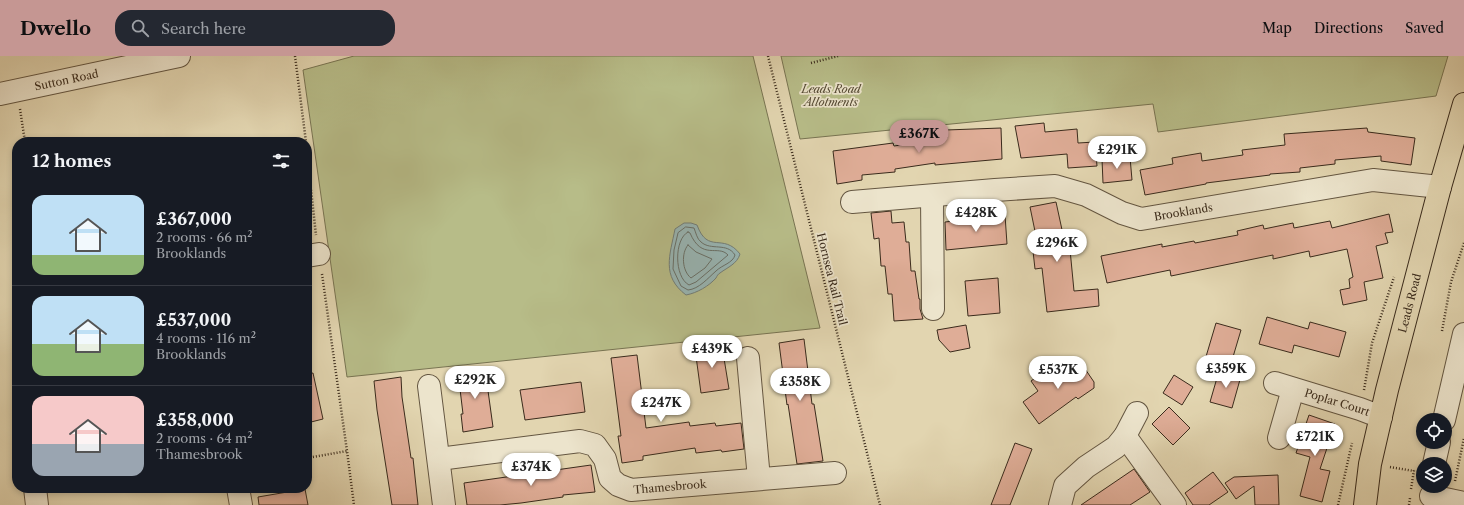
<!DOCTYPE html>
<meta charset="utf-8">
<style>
:root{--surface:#171b24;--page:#242831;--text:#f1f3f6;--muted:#9ea1a6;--line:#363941;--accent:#c59692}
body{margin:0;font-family:"Libre Caslon Text",serif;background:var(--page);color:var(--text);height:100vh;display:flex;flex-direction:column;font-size:15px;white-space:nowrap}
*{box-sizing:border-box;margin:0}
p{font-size:13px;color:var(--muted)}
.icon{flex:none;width:22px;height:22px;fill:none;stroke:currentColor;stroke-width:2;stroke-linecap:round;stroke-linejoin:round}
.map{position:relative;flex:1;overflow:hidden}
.sheet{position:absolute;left:12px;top:81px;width:300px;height:356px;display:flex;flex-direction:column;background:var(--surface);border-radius:16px;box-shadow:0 2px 6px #0003}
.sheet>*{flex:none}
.controls{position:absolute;left:1416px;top:357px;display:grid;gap:8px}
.controls a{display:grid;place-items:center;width:36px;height:36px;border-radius:50%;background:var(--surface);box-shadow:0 2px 6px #0003;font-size:20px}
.price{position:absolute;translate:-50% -34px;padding:0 9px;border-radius:14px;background:#fff;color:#222;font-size:13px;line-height:26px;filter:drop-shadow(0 1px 2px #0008)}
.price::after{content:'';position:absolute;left:50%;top:24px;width:12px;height:9px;margin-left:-6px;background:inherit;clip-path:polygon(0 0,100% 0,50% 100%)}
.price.on{background:var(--accent);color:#111}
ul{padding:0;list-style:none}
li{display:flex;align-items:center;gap:12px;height:100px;padding:0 20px}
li+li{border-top:1px solid var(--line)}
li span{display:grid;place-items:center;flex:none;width:112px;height:80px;border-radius:12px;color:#555}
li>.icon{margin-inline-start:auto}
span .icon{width:48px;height:48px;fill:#fffc;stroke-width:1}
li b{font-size:17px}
h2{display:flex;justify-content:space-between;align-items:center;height:48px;padding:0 20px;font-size:17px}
header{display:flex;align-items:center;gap:24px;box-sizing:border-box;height:56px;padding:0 20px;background:var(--accent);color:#111}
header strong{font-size:19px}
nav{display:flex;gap:22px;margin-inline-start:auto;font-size:14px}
.search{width:280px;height:36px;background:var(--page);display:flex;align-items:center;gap:10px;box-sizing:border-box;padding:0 14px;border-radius:16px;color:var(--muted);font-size:15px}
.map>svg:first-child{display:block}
.green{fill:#b7bc88;stroke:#787452}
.water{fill:#98b6b5;stroke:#727e78}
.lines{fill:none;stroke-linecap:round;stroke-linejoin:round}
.shore{stroke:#697068;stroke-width:1}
.building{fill:#dfad97;stroke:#3a2b1c}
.minor-casing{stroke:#645641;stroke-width:24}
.major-casing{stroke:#3a2b1c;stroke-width:24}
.path{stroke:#3a2b1c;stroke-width:2.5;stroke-dasharray:1 2;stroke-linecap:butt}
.minor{stroke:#ece4cc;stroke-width:22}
.major{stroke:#e2d5b0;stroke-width:22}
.labels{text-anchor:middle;stroke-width:3.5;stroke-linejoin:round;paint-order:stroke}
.street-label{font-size:11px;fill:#3a2b1c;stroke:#ece4cc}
.park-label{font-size:11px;font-style:italic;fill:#534832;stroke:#ece4cc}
</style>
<header>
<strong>Dwello</strong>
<div class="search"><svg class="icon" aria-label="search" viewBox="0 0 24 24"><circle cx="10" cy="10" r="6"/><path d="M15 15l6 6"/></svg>Search here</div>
<nav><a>Map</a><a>Directions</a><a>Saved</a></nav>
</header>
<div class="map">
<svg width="1464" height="449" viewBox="0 0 1464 449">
<rect width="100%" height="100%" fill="#e2d5b0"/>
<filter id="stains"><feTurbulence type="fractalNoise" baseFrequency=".005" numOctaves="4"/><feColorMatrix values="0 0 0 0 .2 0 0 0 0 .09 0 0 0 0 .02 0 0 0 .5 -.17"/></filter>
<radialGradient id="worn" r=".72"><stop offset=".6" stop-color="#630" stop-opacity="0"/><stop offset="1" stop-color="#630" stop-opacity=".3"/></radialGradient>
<path class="green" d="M354,0h399l67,272 -473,49 -44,-307z
M781,0h667l-12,40 -278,36 -5,-28 -353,35z"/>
<path class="water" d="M684,167h7l6,2c11,30 26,7 43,29 -3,10 -12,13 -20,19 -2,1 -3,3 -4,5 -7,8 -19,15 -30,17 -25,-19 -16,-40 -11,-66z"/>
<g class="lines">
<path class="shore" d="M686,171l8,1c2,5 3,11 7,14 10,9 26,0 34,13 -2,8 -13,10 -19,16 -8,7 -17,18 -28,19l-7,-4 -8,-17 1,-19 4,-17z
M688,176l2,1c12,28 28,11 38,22l-32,27 -7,3c-15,-8 -15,-46 -1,-53z
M688,189l8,7 16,7 -7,9 -14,10c-9,-7 -10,-25 -3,-33z"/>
</g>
<path class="building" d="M1044,67l1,9 32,-3 1,14 17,-1 2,24 -29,2 -1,-14 -46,4 -6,-32z
M1001,72l1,31 -67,6v-2l-40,6v3l-33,3v5l-25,4 -4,-33 60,-8 1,3 53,-8 -1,-8z
M1367,72l1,4 47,6 -4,27 -30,-4v-5l-46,4v4l-35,4v4l-30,2v1l-64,8v1l-61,11 -5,-25 33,-6 -1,-6 29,-5 1,8 41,-6 -1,-5 43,-5 -1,-11z
M1130,101l2,23 -29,3 -1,-24z
M1056,146l8,37h5l5,52 24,-2 1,17 -52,6 -5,-44 -7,1 -3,-27 5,-1 -7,-34z
M891,155l1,12 12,-1 2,20h3l2,29h4l4,28h1v10l3,10 -29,2 -2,-27h-4l-3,-28h-4l-2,-28 -5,1 -3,-26z
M1389,158l4,18 -8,1 3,10 -12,3 7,32 -19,4 3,18 -24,5 -3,-15 10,-2 -1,-9 4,-2 -6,-28 -37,8 -1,-6 -36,8v-4l-102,21 -1,-6 -63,13 -6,-27 61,-12v3l32,-6 1,2 43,-8 -1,-4 26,-6 1,4 29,-6 1,5 36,-7 2,7z
M1005,159l2,29 -61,6 -1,-28 35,-4v-1z
M998,222l2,35 -32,3 -3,-35z
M1267,261l41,12 2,-7 36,10 -7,25 -45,-12 -2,8 -33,-9z
M1216,267l25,7 -11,37 -25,-7z
M966,269l4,23 -20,4 -11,-12 -2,-10z
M804,283l8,65h2l9,57 -26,3 -9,-60 -1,1 -8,-62z
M722,290l7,43 -28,4 -6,-44z
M637,299l9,73 43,-6 1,4 25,-3 1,3 25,-3 3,26 -22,3 -1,-2 -25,3 -1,-5 -52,8v4l-21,3 -4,-27h3l-10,-78z
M1057,306l8,12 16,-11 13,19v6l-16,11 -2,-2 -37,27 -16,-22 15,-11 -7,-10z
M485,313l8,58 -30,5 -2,-18h2l-3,-25h-2l-2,-16z
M1219,315l22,5 -9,32 -22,-6z
M313,317l10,46 -16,4v-49z
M1174,319l19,12 -11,18 -19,-12z
M401,321l1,20 9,61h2l5,47h-26l-15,-95 -3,-29z
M581,326l4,30 -60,8 -5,-30z
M1169,351l21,21 -17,17 -21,-21z
M1309,359l26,9 -15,45 10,2 -8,31 -22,-6 10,-39 -14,-4z
M1015,387l17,6 -22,56h-19z
M591,409l4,27 -32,3v2l-42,6 -21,2h-33l-3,-22z
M1134,413l16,23 -20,13h-49z
M1213,416l15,20 -19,13h-16l-8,-12z
M1278,419l1,30h-24l-1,-19 -18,13 -11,-16 9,-6z
M305,433l3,16h-49l-1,-8z"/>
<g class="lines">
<g class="minor-casing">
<g id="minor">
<path id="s1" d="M0,38l179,-38"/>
<path d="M932,140l1,113"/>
<path id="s2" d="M852,146l143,-12 60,-4 31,9 36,18 19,6 232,-39 67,7"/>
<path d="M307,200l12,-2"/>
<path d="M748,302l11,121"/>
<path id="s3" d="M1275,327l85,26 21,8"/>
<path d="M429,330l15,119"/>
<path d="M1444,364l20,-86"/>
<path d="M1125,380l50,69"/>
<path d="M1279,382l14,-49"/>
<path id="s4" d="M439,403l141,-18 15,4 10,14 5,19 8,7 13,5 204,-17"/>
<path d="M1434,408l5,-22"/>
<path d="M35,432l2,17"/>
<path d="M238,432l3,17"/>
<path d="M1431,440l33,7"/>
<path d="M1060,449l5,-19 21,-19 30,-20 9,-11 12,-23"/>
</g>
</g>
<g class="major-casing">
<g id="major">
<path id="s5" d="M1365,449l5,-41 17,-74 53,-203 24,-83"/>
</g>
</g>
<path class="path" d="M295,0l11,86
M768,0l112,449
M811,7l27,-7
M20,53l5,33
M307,98l9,81
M322,218l25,177 7,54
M1442,275l9,-49 13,-39
M1364,334l8,-47 22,-66
M307,402l40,-7
M1390,411l24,4
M1455,425l9,-43
M1411,433l3,-19
M1338,449l14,-62
M1409,449l1,-7"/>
<use href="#minor" class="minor"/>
<use href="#major" class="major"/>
</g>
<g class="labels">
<g class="street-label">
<text dy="4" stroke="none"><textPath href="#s1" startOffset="68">Sutton Road</textPath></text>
<text dy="4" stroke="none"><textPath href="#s2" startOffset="339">Brooklands</textPath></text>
<text transform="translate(832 223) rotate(76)" y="4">Hornsea Rail Trail</text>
<text dy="4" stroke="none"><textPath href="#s5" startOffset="207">Leads Road</textPath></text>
<text dy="4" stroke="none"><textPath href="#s3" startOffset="65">Poplar Court</textPath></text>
<text dy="4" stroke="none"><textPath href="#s4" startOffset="258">Thamesbrook</textPath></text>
</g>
<g class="park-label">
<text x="831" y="37">Leads Road<tspan x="831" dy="13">Allotments</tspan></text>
</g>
</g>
<rect width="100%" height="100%" filter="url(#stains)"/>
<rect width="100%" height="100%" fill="url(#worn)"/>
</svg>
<div class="controls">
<a><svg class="icon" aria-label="locate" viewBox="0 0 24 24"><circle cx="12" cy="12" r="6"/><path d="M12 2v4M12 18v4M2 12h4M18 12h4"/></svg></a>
<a><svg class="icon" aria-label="layers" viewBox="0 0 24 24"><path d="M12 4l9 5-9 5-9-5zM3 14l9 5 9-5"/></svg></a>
</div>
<b class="price on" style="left:919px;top:98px">£367K</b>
<b class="price" style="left:1117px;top:114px">£291K</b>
<b class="price" style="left:976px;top:177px">£428K</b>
<b class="price" style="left:1057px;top:207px">£296K</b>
<b class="price" style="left:712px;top:313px">£439K</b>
<b class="price" style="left:1226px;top:333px">£359K</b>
<b class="price" style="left:1058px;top:334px">£537K</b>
<b class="price" style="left:475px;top:344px">£292K</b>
<b class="price" style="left:800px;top:346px">£358K</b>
<b class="price" style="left:661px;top:367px">£247K</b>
<b class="price" style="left:1315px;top:401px">£721K</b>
<b class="price" style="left:531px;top:431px">£374K</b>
<section class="sheet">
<h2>12 homes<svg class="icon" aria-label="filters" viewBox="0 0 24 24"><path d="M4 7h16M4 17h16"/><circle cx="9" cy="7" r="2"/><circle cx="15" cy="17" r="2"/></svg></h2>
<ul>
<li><span style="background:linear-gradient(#bfe0f5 75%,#8fb573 0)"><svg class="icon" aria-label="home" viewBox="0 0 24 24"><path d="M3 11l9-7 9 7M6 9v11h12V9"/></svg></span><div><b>£367,000</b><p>2 rooms · 66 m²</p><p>Brooklands</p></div></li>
<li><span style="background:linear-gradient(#bfe0f5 60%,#8fb573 0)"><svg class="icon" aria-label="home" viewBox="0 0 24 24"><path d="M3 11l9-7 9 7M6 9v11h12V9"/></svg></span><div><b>£537,000</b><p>4 rooms · 116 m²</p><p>Brooklands</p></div></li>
<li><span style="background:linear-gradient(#f6c9c9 60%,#9aa5b1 0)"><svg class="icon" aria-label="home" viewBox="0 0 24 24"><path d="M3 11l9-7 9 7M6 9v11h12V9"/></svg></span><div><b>£358,000</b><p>2 rooms · 64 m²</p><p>Thamesbrook</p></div></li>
</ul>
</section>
</div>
